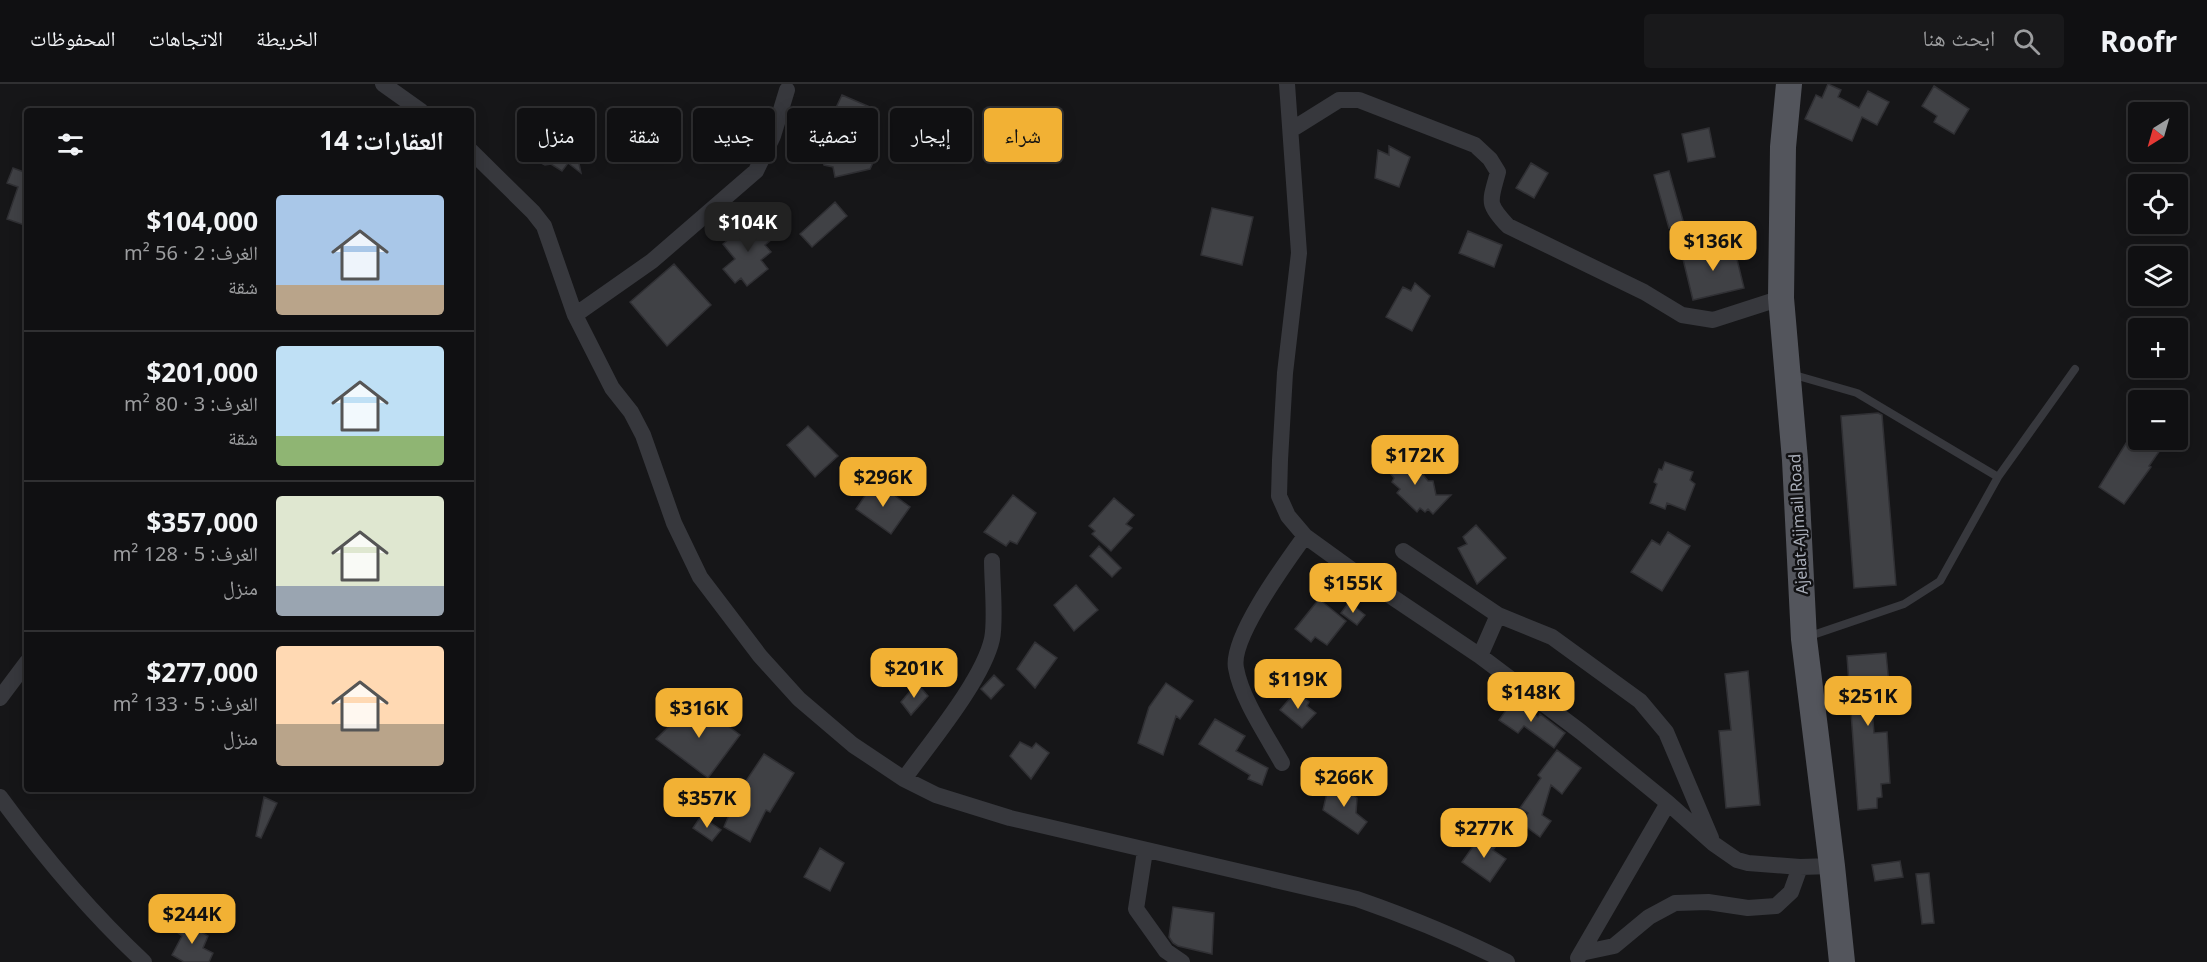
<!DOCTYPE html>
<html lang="ar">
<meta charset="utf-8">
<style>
:root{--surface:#101012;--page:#19191b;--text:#f1f3f6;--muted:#9c9d9f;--line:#303032;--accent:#f2b134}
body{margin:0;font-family:"Noto Sans","Noto Naskh Arabic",sans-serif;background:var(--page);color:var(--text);direction:rtl;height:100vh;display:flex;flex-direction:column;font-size:22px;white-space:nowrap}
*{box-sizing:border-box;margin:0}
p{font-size:20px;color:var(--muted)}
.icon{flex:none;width:33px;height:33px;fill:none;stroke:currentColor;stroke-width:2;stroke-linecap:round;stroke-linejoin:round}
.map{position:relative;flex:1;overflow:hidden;direction:ltr}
.drawer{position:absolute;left:24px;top:24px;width:450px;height:684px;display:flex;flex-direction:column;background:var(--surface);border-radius:6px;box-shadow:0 3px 15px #0003,0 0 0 2px var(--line);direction:rtl}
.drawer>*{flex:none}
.banner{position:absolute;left:492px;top:24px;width:570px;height:54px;direction:rtl;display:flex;gap:12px}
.needle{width:39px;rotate:217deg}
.tools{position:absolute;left:2128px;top:18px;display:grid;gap:12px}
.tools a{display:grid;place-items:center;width:60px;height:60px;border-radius:6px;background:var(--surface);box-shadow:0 3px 15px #0003,0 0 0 2px var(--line);font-size:30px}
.price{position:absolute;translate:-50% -51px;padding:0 14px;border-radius:12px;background:var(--accent);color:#111;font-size:20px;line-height:39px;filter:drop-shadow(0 2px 3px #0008)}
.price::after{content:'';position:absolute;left:50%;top:36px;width:18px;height:14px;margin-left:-9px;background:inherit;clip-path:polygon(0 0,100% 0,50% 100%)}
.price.current{background:#222;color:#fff}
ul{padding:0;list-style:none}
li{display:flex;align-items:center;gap:18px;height:150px;padding:0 30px}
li+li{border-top:2px solid var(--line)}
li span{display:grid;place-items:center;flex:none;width:168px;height:120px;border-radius:6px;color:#555}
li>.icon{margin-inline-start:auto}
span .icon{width:72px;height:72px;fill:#fffc;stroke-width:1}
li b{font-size:26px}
h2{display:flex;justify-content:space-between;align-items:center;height:72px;padding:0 30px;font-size:26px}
.chip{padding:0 21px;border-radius:6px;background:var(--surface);box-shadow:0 3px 15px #0003,0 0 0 2px var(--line);font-size:21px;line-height:54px}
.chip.current{background:var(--accent);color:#111}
header{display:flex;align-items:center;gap:36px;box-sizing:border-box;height:84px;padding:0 30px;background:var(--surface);border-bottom:2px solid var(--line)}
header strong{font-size:28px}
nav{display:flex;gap:33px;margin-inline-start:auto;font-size:21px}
.search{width:420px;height:54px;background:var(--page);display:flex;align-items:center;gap:15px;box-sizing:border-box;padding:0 21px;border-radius:6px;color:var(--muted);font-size:22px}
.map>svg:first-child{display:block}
.building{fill:#404145;stroke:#303034;stroke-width:1.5}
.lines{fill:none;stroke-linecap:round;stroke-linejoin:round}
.lane{stroke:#37383d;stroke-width:8}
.street{stroke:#37383d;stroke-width:16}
.primary{stroke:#53555c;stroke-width:26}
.labels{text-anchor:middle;stroke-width:5;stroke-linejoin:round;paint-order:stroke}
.street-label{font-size:16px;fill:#a8adb8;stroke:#111113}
</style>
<header>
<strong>Roofr</strong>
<div class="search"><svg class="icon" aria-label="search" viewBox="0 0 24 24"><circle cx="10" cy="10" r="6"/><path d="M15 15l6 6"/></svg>ابحث هنا</div>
<nav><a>الخريطة</a><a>الاتجاهات</a><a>المحفوظات</a></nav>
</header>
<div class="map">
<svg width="2207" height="878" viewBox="0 0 2207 878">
<rect width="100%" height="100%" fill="#161618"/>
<path class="building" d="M1828,0l13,6 -3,7 21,11 9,-17 21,11 -12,23 -15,-8 -10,24 -47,-22 11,-24 6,3z
M1934,2l35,23 -15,25 -20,-12 3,-6 -15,-10z
M842,11l30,13 -10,21 8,3 -8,18 14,6 -6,13 -35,8 -2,-10 -9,-2 -3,-11 17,-38 -4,-4z
M1709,44l6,29 -27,5 -6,-28z
M549,46l8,6 2,-2 21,15 -3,5 4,19 -13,-10 -6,8 -11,-7 -6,1 -6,-3 -1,-4 -9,-9 12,-15 3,3z
M1389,62l21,11 -11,30 -24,-9 3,-28 11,5z
M1531,79l17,10 -14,25 -18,-10z
M13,84l11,4 1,-4h2v58l-20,-7 11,-32 -11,-4z
M1669,87l15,53 -15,4 -15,-53z
M835,118l12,14 -35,31 -12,-13z
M1212,124l41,9 -11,48 -41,-10z
M753,135l18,21 -6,5 6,7 -10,8 7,9 -21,17 -6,-8 -6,5 -12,-14 12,-10 -12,-15z
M1468,147l34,14 -8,22 -35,-14z
M1733,159l11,45 -51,12 -11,-45z
M674,180l37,41 -44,41 -37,-44z
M1415,199l15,13 -18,35 -26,-14 17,-30 8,4z
M1878,329l4,2 14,170 -42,3 -13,-172z
M808,342l30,30 -23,21 -28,-32z
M2128,356h39l-18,26 2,1 -27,37 -25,-17z
M1406,369l22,28h5l3,14h15l-18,19 -5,-5 -3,3 -5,-4 -3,4 -20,-19 3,-4 -8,-7 2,-4 -7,-9z
M1665,378l28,10 -3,8 5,4 -10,26 -18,-7 -2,6 -15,-6 7,-19 -3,-2 5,-13 3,1z
M875,397l35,26 -19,27 -35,-25z
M1013,411l23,18 -19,31 -7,-3 -4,5 -22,-14z
M1114,414l20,17 -8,9 6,4 -21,23 -19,-17 3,-3 -6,-5z
M1476,441l30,33 -29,26 -19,-36 9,-4 -4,-7z
M1668,448l22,14 -28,45 -31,-19 21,-32 8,5z
M1099,462l22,22 -9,9 -22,-21z
M1076,501l22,25 -24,21 -20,-26z
M1319,515l27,22 -19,24 -12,-8 -4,5 -16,-13z
M1349,518l16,13 -8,10 -16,-12z
M1035,558l22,16 -22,30 -18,-19z
M1886,569l4,42 -19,2 3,36 13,-1 3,51 -9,1 1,13 -5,1v10l-19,2 -11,-154z
M1748,587l12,134 -34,3 -7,-77 12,-1 -6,-56z
M994,591l10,10 -13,14 -10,-10z
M917,599l11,13 -17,19 -10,-13z
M1166,599l27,18 -13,18 -4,-3 -13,39 -25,-12 11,-36z
M1296,607l13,11 -2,4 9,7 -14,15 -22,-18z
M1514,615l24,18 2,-3 25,19 -11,15 -30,-22 -6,7 -19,-13z
M695,617l45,34 -32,43 -52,-39z
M1215,635l30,17 -9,15 32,17 -6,17 -14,-6 2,-4 -51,-31z
M1020,658l12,6 4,-5 13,10 -18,26 -21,-23z
M1557,666l24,18 -19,26 -11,-9 -9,30 9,6 -11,16 -19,-14 7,-10 -8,-5 21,-30 -3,-3z
M764,670l30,19 -24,39 -4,-2 -16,32 -26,-15 14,-34z
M1335,697l22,17 -1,15 11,9 -9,12 -35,-24 3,-13z
M264,713l13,6 -16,35 -5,-2z
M701,732l20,14 -9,11 -19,-13z
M1481,751l15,11 -3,4 13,9 -16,23 -28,-20z
M820,764l24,15 -14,28 -26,-14z
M1900,777l3,16 -28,4 -3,-16z
M1929,789l5,50 -12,1 -6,-50z
M1173,823l41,6 -2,41 -34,-8 -5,-3 -4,-6z
M183,837l25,15 -5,12 10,5 -4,9h-25l-12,-7 10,-19 -5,-4z"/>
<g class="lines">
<path class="lane" d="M1791,290l66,19 141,84
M1807,553l97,-33 36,-23 58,-104 77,-108"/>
<path class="street" d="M383,0l38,27
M1287,0l12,169 -14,120 -5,87 -1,36 9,20 17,20 47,34 128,86 101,76 87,71 46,41 23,16 11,3 52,4 32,-1
M1291,46l48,-30h20l116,45 15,14 8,13c-8,30 -12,31 10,54l136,66 38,23 31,5 68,-22
M471,67l62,61 11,14 31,89 37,73 19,24 12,23 31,88 26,54 60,79 39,43 54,46 51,34 32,16 74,23 347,81c52,18 101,38 150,63
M575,231l77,-54 104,-90 17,-35 14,-46
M1403,467l95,64 54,22 88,64 26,31 45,106
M1480,572l18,-41
M0,614l27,-36
M1282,679c-15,-27 -41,-65 -46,-95 -6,-30 51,-107 69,-132
M904,695c25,-35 79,-99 88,-140 4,-19 0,-57 0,-78
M0,713c44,60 90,115 144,165
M1145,767l-9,58 30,42 16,11
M1581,869l33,-7 35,-29 26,-14 33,-1 40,6 28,-2 15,-14 9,-25
M1578,874l90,-155"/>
<path class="primary" d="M1789,0l-6,63 -2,151 14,162 9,179 28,227 10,96"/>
</g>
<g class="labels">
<g class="street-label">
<text transform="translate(1798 440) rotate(-93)" y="6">Ajelat-Ajjmail Road</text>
</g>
</g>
</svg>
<div class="tools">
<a><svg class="needle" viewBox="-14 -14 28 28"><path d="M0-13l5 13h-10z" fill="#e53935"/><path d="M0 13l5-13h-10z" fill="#9c9d9f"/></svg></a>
<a><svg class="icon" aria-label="locate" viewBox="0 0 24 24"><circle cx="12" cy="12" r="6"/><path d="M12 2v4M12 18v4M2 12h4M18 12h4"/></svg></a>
<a><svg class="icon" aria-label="layers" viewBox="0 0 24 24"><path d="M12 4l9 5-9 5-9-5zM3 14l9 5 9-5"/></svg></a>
<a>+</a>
<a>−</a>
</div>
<b class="price current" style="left:748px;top:169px">$104K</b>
<b class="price" style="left:1713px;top:188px">$136K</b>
<b class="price" style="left:1415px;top:402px">$172K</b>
<b class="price" style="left:883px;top:424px">$296K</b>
<b class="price" style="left:1353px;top:530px">$155K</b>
<b class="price" style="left:914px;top:615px">$201K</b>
<b class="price" style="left:1298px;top:626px">$119K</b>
<b class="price" style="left:1531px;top:639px">$148K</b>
<b class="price" style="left:1868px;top:643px">$251K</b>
<b class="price" style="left:699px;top:655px">$316K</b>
<b class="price" style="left:1344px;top:724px">$266K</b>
<b class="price" style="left:707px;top:745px">$357K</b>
<b class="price" style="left:1484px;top:775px">$277K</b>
<b class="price" style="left:192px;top:861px">$244K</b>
<div class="banner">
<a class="chip current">شراء</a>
<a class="chip">إيجار</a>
<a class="chip">تصفية</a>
<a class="chip">جديد</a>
<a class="chip">شقة</a>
<a class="chip">منزل</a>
</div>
<section class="drawer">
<h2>العقارات: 14<svg class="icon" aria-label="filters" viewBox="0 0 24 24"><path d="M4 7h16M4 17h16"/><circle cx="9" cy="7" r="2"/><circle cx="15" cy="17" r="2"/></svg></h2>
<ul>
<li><span style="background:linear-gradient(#a9c7e8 75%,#b9a48a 0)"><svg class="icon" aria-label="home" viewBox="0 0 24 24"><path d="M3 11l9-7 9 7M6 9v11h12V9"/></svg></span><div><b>$104,000</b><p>الغرف: 2 · 56 m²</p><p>شقة</p></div></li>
<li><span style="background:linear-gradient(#bfe0f5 75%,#8fb573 0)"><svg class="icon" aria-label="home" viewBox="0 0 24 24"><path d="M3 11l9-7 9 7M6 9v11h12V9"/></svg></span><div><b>$201,000</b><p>الغرف: 3 · 80 m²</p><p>شقة</p></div></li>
<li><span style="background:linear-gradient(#dfe7d0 75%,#9aa5b1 0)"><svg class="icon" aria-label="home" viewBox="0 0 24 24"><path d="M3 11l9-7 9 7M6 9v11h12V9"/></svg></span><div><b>$357,000</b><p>الغرف: 5 · 128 m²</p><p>منزل</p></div></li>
<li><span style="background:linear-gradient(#ffd9b3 65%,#b9a48a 0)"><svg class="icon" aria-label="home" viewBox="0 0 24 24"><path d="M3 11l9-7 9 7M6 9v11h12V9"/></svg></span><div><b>$277,000</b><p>الغرف: 5 · 133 m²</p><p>منزل</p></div></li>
</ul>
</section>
</div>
